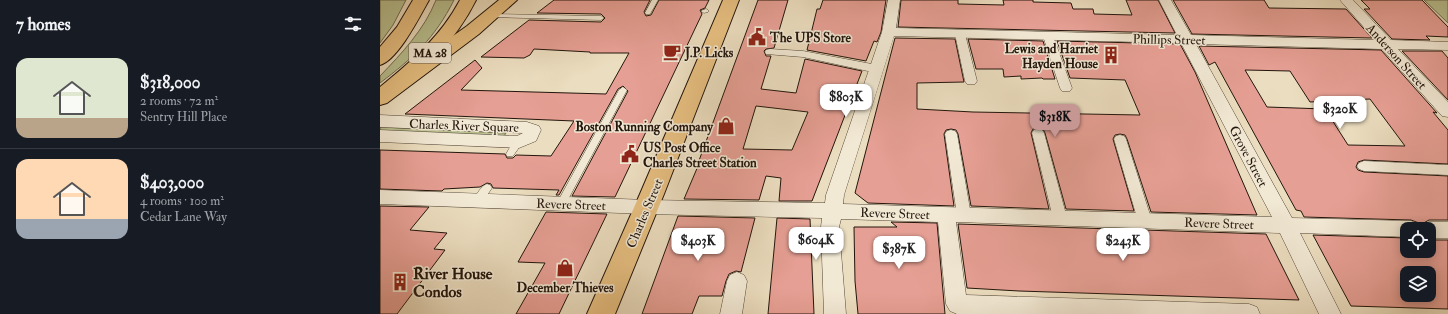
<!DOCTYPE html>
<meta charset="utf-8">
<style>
:root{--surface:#171b24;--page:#242831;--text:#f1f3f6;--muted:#9ea1a6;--line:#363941;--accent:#c59692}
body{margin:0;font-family:"IM FELL Double Pica",serif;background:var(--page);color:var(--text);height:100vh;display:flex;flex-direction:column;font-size:15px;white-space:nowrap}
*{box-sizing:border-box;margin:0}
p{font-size:13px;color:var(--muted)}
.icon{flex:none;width:22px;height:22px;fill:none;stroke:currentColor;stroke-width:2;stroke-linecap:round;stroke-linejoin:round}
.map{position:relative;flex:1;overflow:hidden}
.sheet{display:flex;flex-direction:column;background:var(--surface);width:380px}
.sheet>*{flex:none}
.controls{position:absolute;left:1020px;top:222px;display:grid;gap:8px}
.controls a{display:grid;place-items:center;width:36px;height:36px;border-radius:8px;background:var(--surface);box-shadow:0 2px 10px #0003;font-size:20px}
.price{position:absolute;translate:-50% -34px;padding:0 9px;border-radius:8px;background:#fff;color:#222;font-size:13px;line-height:26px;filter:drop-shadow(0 1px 2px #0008)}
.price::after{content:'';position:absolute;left:50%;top:24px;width:12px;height:9px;margin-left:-6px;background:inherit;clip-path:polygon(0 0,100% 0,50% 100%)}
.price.active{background:var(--accent);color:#111}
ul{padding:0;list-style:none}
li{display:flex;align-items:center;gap:12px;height:100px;padding:0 16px}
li+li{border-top:1px solid var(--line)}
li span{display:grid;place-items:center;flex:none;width:112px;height:80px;border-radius:12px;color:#555}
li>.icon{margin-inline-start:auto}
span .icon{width:48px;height:48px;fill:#fffc;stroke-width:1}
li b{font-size:17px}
h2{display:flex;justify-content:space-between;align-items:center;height:48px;padding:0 16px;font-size:17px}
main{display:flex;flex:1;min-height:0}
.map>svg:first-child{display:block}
.green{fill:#b9c090;stroke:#6e6a4e}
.building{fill:#e69f94;stroke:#22150c;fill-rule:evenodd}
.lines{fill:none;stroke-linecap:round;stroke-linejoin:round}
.service-casing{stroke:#544739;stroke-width:1}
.pedestrian-casing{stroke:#544739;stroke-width:1}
.minor-casing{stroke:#544739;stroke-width:1}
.primary-casing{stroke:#22150c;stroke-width:2}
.trunk-casing{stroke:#22150c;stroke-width:2}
.motorway-casing{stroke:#22150c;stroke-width:2}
.service{fill:#f2e9d5;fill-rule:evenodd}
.pedestrian{fill:#f2e9d5;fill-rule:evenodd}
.minor{fill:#f2e9d5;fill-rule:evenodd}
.primary{fill:#e6be80;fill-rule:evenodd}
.trunk{fill:#e6be80;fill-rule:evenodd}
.motorway{fill:#e6be80;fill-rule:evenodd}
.labels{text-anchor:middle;stroke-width:3;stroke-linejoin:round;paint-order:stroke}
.shield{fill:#f2e9d5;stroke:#605548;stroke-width:1}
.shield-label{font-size:12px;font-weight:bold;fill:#22150c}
.poi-label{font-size:13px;font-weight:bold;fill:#22150c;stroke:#f2e9d5;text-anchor:start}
.street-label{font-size:13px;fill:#22150c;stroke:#f2e9d5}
.near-poi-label{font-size:16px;font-weight:bold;fill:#22150c;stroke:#f2e9d5;text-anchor:start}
</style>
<main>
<section class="sheet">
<h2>7 homes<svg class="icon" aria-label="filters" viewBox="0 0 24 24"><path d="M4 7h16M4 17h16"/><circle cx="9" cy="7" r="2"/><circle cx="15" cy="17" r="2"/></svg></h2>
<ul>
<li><span style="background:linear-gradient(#dfe7d0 75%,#b9a48a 0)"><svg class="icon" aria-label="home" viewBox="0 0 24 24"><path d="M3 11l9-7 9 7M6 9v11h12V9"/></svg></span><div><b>$318,000</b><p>2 rooms · 72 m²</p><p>Sentry Hill Place</p></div></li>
<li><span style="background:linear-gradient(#ffd9b3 75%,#9aa5b1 0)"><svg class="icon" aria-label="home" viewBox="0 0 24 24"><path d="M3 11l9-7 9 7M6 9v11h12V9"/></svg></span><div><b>$403,000</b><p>4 rooms · 100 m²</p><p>Cedar Lane Way</p></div></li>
</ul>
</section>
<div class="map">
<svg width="1068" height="314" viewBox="0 0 1068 314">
<rect width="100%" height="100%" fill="#ebddbf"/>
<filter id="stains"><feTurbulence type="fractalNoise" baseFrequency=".005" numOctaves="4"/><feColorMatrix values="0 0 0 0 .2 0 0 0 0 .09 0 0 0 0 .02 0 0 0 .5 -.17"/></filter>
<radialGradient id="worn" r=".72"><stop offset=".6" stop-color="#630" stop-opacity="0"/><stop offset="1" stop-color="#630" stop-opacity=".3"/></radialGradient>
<path class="green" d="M0,0h26l-13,25 -13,18z
M56,0h18c-19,38 -41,58 -74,83v-7c22,-23 44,-46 56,-76z
M1044,0h24v23z
M0,127l125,6h1l-2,3 -124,-5z"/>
<path class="building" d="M174,0h96l-6,12 2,4 5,-1 8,-15h50l-4,8 -5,2 2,4 -87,183 -43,-1 56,-105 -5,-5 -5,3 -59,106h-3l3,-5 -66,-2 -2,-4 -4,-1 -7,4 -36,2 -2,2 -62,-2v-39l125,4 2,4h6l3,-3 35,1 23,-35 -169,-7 70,-54 7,8 -21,22 145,4 23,-41h-39v-1l-56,-3 -4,6 -6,3 -43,-1 48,-37 72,2 4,-4 -4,-4 -64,-1z
M378,0h30l-14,48 -8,1 -2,2 2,5h5l-10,33 35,4 9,-34 57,12 -50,130h-33l2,-23 -15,-2 -7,24 -75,-1 14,-33h-1zM376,106l52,6 -16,38 -49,-1z
M443,0h63l-5,32 -4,10 -3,-1 -8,20 -59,-11 10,-41h3z
M521,0h57v4l46,1 -1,-5h30v2l38,1 2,6h20l1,5 38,1 -6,-15h32l17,33 -277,-6z
M793,0h91l5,8 77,1 26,29 -180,-4z
M981,0h61l26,27v10l-22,-1 4,4 -38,-1 -28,-30h6z
M515,38l60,1 9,43 -47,1v26l56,3 167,3 -15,-35 -55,-2 -13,-37 123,3 15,28 62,143 -106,-3 -24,-73 -2,-4 -5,-1 -5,1 -2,4 21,72 -68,-2 -21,-76 -2,-4 -5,-1 -5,1 -2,4 18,76 -78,-3 -13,-72 -2,-4 -5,-1 -5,1 -2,4 10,72 -86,-3 -13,-10z
M588,39l75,2 12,38h-12l-1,-1 -21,1v-3l-17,1 -1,-8h-27z
M819,46l182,4 56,63 -4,-1 15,18v34l-84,-4 -6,2 -2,5 2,3 6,2 84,4v44h-19l-9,5 -1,-2 -8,-3 -107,-3 -3,-6 -5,-1 -81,-148 -6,3zM865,70l45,1 20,31 60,-3 35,47 -57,-1 -23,-36 -58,-2z
M1022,51h40l6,7v42z
M0,206l49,1 -19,23 37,3 -13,16 11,1 -48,64h-17z
M166,212l61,2 -48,100h-43l29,-51 -27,-1z
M298,216l77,2 -14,54 -5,-1 -7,3 -3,7 -4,15h-23l-7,18h-50z
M397,218l33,1 4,95h-46z
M511,222l46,1 8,91h-87l-3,-33 -1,-54h43z
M578,224l308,10 33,66 -280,-9 -52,-3z
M933,235l94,3v13h22v-11h19v69l-97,-3zM1027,273h22v22h-22z"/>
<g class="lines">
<g class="service-casing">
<path id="service" d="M272,0h6l-8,14h-4l-1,-1z
M326,9l2,1v2l-4,1 -3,-2z
M110,14l111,2 3,2 -3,2 -113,-3v-2z
M243,87l4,3 -63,117h-6l-2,-3 2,-3 61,-111z
M139,139l3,1 1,2 -10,14h-6l-1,-2c3,-5 7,-13 13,-15z
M107,184l3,1 2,3 -11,16h-6l-2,-3c3,-6 8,-15 14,-17z"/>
</g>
<g class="pedestrian-casing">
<path id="pedestrian" d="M580,31l5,3 12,47 -2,3h-8l-2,-3 -10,-47z
M668,33l5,3 19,52 -2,3h-8l-2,-3 -17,-52z
M390,49l33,2 74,14 4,2 2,2 -2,2 -4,2 -74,-16 -37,-3 -1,-2 1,-2z
M658,129l4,1 2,3 23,85 -2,4 -5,2 -5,-2 -2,-4 -21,-85 2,-3z
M571,130l4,1 2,3 14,81 -2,4 -5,2 -5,-2 -2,-4 -12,-81 2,-3z
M740,135l4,1 2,3 26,82 -2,4 -5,2 -5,-2 -2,-4 -24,-82 2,-3z
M984,161l84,4v10l-84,-4 -5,-2 -2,-3 2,-3z"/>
</g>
<g class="minor-casing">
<path id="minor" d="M508,0h12l-4,28 281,7 -18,-35h12l20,35 184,5 -35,-40h13l38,40 57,2v8l-50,-1 50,53v15l-6,-1 -60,-67 -186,-5 96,174 119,3 7,3 2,5 2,-4 7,-3h19v16h-19v-9h-22v8l-107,-4 41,81h-22l-39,-81 -324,-11 10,73 283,9 8,3 3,7h-303l-7,-3 -4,-7 -8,-82 -97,-3 -2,8 7,87h-22l-3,-87 1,-9 -175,-4 -267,-10v-14l267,10 178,3 1,-8 56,-163zM514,36l287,7 91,174 -429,-13 1,-9z
M0,115l147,7 12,4 2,4 -5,11 -17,7 -139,-6v-12l137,6 6,-3 -143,-6z
M357,272l7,3 3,6 -5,33h-22l7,-33 3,-6z"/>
</g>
<g class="primary-casing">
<path id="primary" d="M343,0h16l-75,194 -49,120h-28l53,-120z"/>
</g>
<g class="trunk-casing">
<path id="trunk" d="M119,0h18l-38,34 -92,69 -7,2v-17l87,-62z"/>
</g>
<g class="motorway-casing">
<path id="motorway" d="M33,0h16c-9,16 -31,60 -49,65v-18l17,-20z
M80,0h16c-21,42 -53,72 -89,102l-7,2v-17c32,-26 61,-51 80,-87z"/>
</g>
<use href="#service" class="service"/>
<use href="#pedestrian" class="pedestrian"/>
<use href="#minor" class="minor"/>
<use href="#primary" class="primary"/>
<use href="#trunk" class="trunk"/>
<use href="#motorway" class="motorway"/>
</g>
<defs>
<g id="civic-bare" transform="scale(1.38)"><path d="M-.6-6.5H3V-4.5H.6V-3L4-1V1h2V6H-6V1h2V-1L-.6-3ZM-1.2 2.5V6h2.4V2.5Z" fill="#8f2418" stroke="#f2e9d5" stroke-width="2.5" paint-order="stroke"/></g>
<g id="cafe-bare" transform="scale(1.38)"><path d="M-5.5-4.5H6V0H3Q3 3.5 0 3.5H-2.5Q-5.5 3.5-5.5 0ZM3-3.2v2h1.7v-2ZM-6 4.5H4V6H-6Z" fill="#8f2418" stroke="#f2e9d5" stroke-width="2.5" paint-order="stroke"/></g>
<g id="building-bare" transform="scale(1.38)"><path d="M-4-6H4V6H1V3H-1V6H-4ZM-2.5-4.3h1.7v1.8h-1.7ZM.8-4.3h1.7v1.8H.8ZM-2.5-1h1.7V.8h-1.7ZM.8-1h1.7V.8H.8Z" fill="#8f2418" stroke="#f2e9d5" stroke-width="2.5" paint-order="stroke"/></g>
<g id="shop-bare" transform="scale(1.38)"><path d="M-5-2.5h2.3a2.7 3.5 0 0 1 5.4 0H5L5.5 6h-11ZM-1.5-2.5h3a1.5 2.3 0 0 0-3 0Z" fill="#8f2418" stroke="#f2e9d5" stroke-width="2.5" paint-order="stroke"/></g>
</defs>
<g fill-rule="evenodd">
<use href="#civic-bare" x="377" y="37"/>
<use href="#cafe-bare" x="292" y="52"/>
<use href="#building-bare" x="731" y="55"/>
<use href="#shop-bare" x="346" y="126"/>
<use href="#civic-bare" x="250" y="154"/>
<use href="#shop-bare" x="185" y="268"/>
<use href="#building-bare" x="20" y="282"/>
</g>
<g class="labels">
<rect class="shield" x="29" y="43" width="42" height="20" rx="3"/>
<g class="shield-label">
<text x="50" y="57">MA 28</text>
</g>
<g class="poi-label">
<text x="390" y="42">The UPS Store</text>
<text x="718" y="53" text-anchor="end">Lewis and Harriet<tspan x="718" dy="15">Hayden House</tspan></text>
<text x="305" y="57">J.P. Licks</text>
<text x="333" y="131" text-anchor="end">Boston Running Company</text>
<text x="263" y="152">US Post Office<tspan x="263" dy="15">Charles Street Station</tspan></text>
<text x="185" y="292" text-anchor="middle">December Thieves</text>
</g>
<g class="street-label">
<text transform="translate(789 39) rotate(1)" y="5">Phillips Street</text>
<text transform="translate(1017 56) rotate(48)" y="5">Anderson Street</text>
<text transform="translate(84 125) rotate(2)" y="5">Charles River Square</text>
<text transform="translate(869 156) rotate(62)" y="5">Grove Street</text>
<text transform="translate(191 204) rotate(2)" y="5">Revere Street</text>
<text transform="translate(264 213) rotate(-67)" y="5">Charles Street</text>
<text transform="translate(515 213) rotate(2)" y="5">Revere Street</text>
<text transform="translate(839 223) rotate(2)" y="5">Revere Street</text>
</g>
<g class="near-poi-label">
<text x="33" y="279">River House<tspan x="33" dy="18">Condos</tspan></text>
</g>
</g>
<rect width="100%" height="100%" filter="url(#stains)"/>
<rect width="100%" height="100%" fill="url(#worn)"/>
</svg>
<div class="controls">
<a><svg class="icon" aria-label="locate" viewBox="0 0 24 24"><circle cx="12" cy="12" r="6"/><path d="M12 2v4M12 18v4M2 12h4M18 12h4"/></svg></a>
<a><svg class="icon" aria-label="layers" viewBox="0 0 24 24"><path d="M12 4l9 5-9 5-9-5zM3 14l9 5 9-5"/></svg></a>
</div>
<b class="price" style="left:466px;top:118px">$803K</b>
<b class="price" style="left:960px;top:130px">$320K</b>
<b class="price active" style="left:675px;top:138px">$318K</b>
<b class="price" style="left:436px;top:261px">$604K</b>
<b class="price" style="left:318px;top:262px">$403K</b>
<b class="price" style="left:743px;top:262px">$243K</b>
<b class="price" style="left:519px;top:270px">$387K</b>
</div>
</main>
